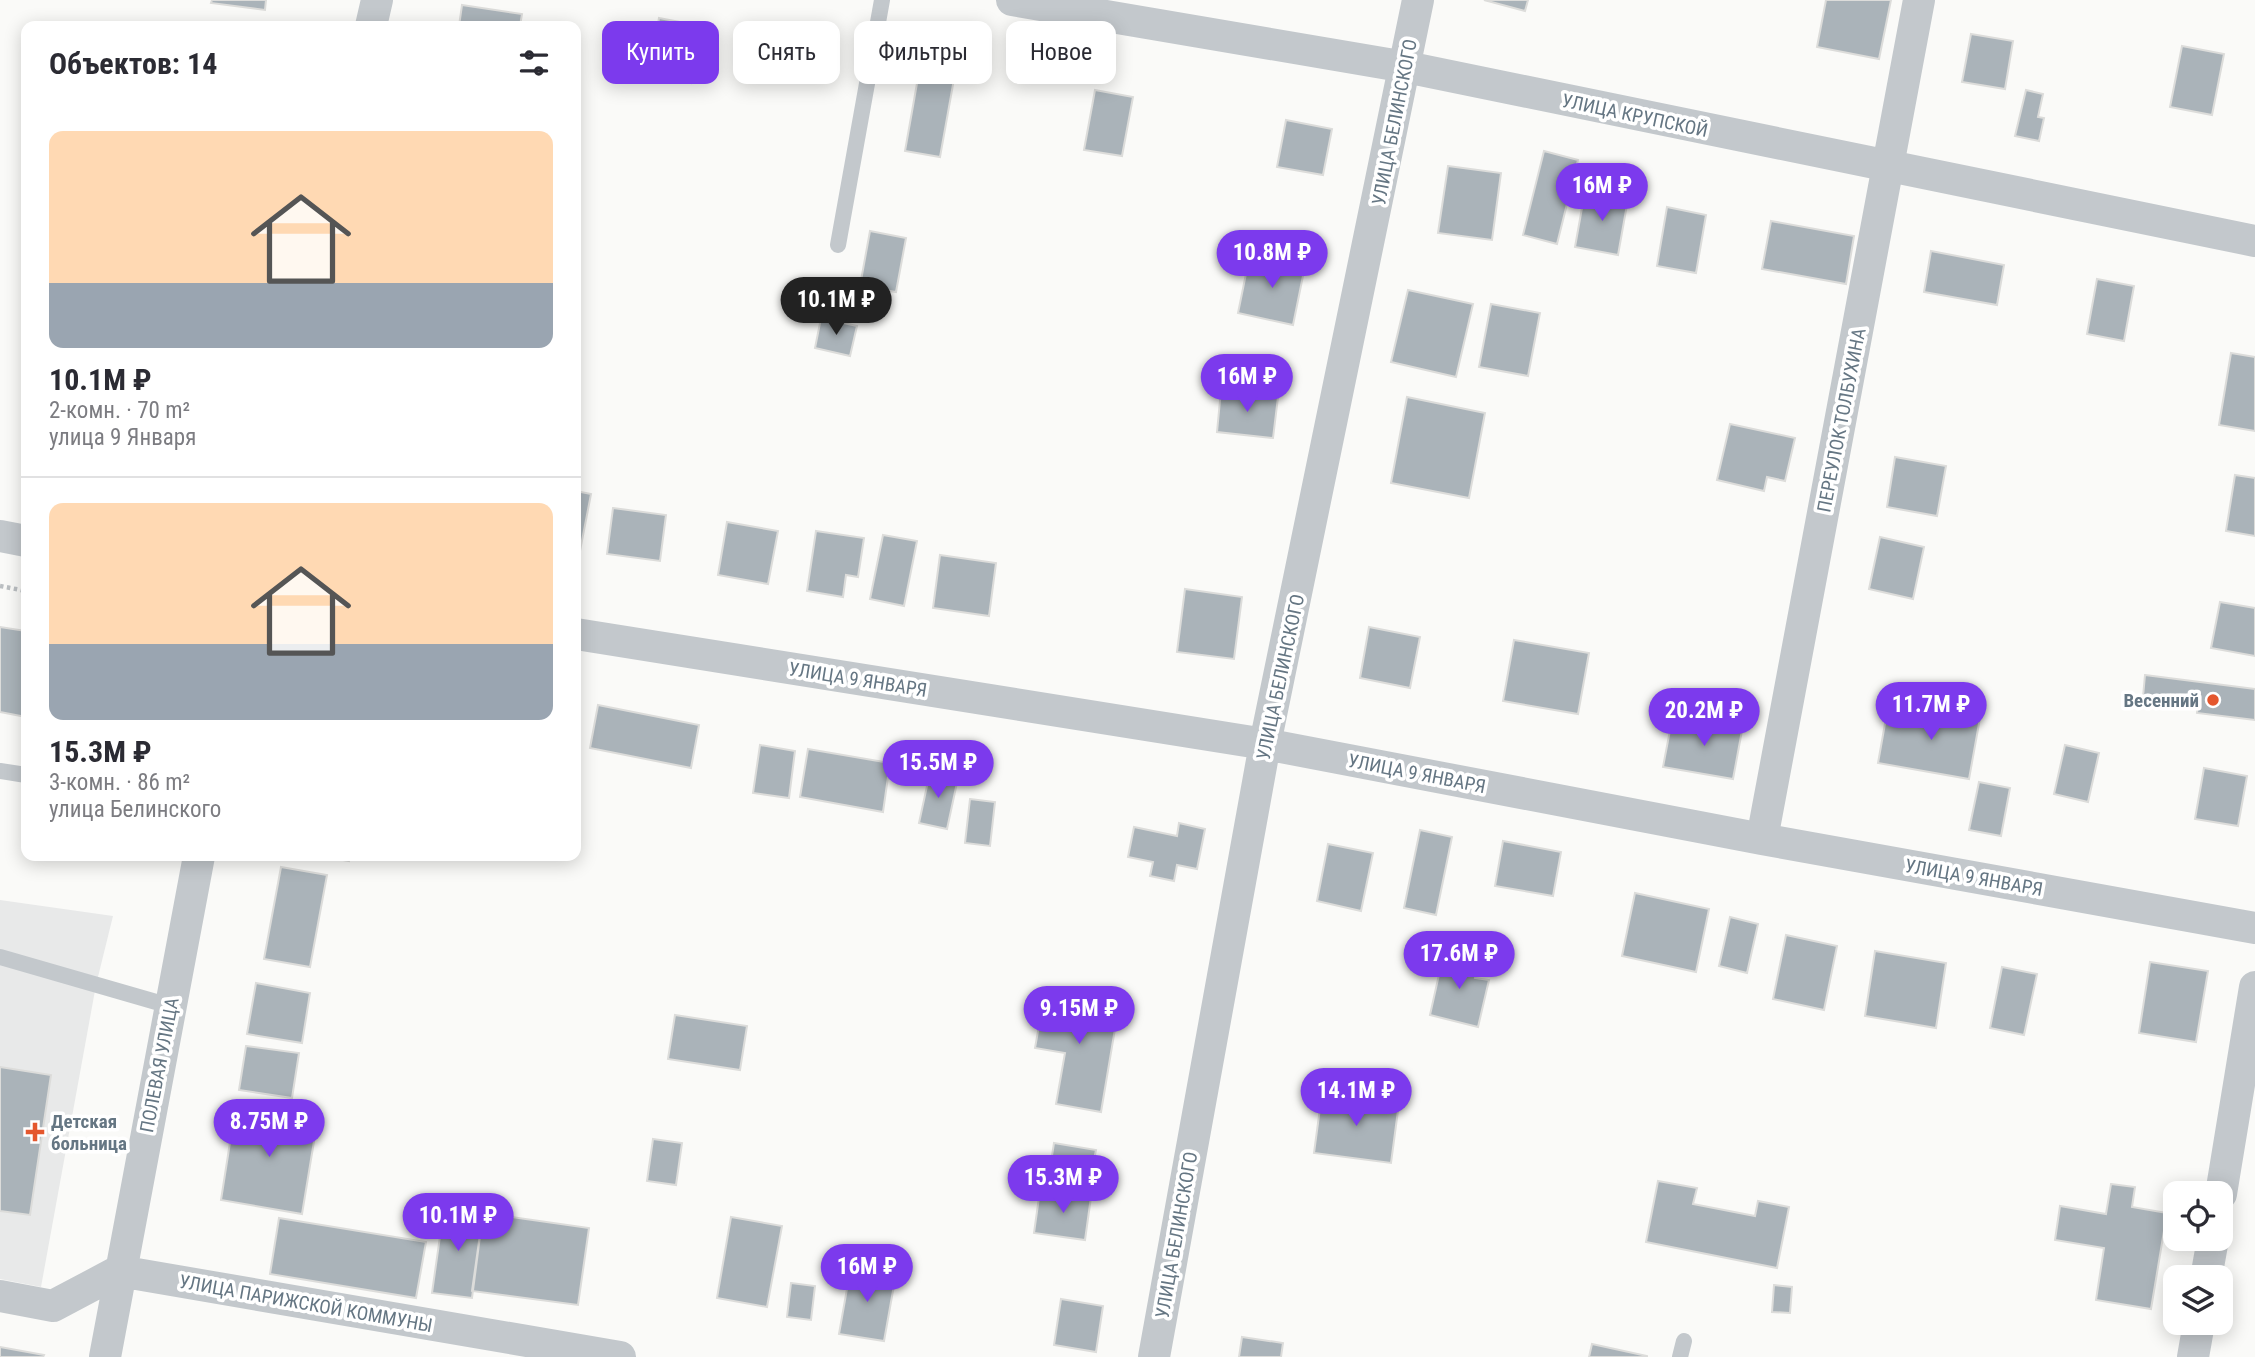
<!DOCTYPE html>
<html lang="ru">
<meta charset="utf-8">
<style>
:root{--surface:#fff;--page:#f2f2f3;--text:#2b2b33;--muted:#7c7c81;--line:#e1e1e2;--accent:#7c3aed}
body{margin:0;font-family:"Roboto Condensed",sans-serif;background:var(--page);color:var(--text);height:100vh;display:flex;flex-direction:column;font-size:26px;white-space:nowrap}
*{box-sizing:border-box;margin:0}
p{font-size:23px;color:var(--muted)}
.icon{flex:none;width:38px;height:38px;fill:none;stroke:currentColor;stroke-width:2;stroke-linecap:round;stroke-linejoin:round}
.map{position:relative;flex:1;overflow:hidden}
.side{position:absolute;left:21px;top:21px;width:560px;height:840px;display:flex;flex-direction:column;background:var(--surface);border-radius:14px;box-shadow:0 4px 18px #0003}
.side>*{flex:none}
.hud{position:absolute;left:602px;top:21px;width:665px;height:63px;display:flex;gap:14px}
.fabs{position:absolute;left:2163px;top:1181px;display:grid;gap:14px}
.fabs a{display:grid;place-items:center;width:70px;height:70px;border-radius:14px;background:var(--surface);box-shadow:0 4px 18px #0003;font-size:35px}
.price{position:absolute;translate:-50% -60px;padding:0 16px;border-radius:24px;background:var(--accent);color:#fff;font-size:23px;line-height:46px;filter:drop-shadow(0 2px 4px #0008)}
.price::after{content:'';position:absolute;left:50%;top:42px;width:21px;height:16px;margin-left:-10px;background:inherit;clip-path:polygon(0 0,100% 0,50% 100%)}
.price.on{background:#222;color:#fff}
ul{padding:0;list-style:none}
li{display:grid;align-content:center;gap:14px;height:371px;padding:0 28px}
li+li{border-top:2px solid var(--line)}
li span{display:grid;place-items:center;height:217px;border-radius:14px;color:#555}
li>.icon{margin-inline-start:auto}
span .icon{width:126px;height:126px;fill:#fffc;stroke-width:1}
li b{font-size:30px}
h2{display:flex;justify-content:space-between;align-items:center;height:84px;padding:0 28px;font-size:30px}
.pill{padding:0 24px;border-radius:14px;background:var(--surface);box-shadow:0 4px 18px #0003;font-size:24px;line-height:63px}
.pill.on{background:var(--accent);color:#fff}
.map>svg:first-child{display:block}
.built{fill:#e8e9e9}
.building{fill:#aab3b9;stroke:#dcdcda;stroke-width:2}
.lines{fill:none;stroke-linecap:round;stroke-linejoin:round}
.path{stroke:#bbbfc2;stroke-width:4.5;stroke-dasharray:3.5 3.5;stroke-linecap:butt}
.service{stroke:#c3c8cc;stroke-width:16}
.minor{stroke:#c3c8cc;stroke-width:32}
.poi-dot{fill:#e4572e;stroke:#fff;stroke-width:2.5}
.labels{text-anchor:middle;stroke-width:7;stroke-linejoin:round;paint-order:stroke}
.street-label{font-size:19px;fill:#657683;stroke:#fff}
.poi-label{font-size:19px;font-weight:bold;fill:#657683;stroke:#fff;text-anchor:end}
</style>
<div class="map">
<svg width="2255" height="1357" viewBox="0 0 2255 1357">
<rect width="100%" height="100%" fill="#fafaf8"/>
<path class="built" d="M0,900l113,16 -17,69 -55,302 -41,-8z"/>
<path class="building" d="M212,0h54l-1,10 -54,-7z
M1484,0h44l-3,11z
M1826,0h65l-12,59 -62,-12z
M462,5l60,9 -2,12h-61z
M659,18l42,8 -10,57 -42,-8z
M1971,34l42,7 -8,48 -43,-7z
M2182,46l42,8 -12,61 -42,-8z
M919,72l35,7 -14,78 -35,-6z
M1095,90l38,7 -11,59 -38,-6z
M2026,90l17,4 -5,23 6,1 -5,23 -24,-5z
M1286,120l46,9 -9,46 -46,-8z
M1544,151l34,9 -21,84 -34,-9z
M1448,166l53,7 -9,67 -54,-7z
M1585,191l43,8 -10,56 -43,-8z
M1667,207l39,8 -10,58 -39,-7z
M1771,221l83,15 -8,48 -84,-15z
M870,231l36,7 -10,54 -36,-6z
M1931,251l73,14 -7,40 -73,-13z
M1250,254l55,12 -12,59 -55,-12z
M2097,279l37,7 -10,55 -37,-7z
M1408,290l65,14 -17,73 -65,-15z
M1491,304l49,9 -12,63 -49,-9z
M821,318l36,8 -7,30 -35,-8z
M2231,353l24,4v74l-36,-6z
M1221,390l57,7 -5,41 -56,-6z
M1407,397l78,16 -16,85 -78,-15z
M1730,424l65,14 -10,43 -18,-4 -3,14 -47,-11z
M1895,457l51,9 -9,50 -50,-9z
M2235,475l20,3v58l-29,-5z
M576,491l15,3 -11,57 -4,-1z
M613,508l53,7 -6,46 -53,-7z
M727,522l51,9 -10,53 -50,-9z
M816,531l48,7 -6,39 -12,-2 -3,22 -36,-6z
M883,535l34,6 -13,65 -34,-7z
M1880,537l44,10 -11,52 -44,-10z
M940,555l56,8 -7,53 -56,-8z
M1185,589l57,8 -8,62 -57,-7z
M2220,602l35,6v48l-44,-8z
M0,627l26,4v86l-26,-5z
M1369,627l51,10 -10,51 -50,-10z
M1514,640l75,13 -11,61 -75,-13z
M2145,675l110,14v31l-58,-7 1,-9 -55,-7z
M598,705l101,20 -8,43 -101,-20z
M1909,706l71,12 -11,61 -91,-16 8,-45 20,3z
M1692,716l51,9 -10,54 -70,-12 8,-42 18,3z
M760,745l35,6 -6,47 -36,-5z
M2065,745l34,8 -11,49 -34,-8z
M808,749l82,14 -7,49 -83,-15z
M2204,768l43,8 -9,50 -43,-7z
M930,772l28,6 -11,51 -28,-6z
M1979,782l31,6 -9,48 -32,-6z
M970,799l25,3 -5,44 -25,-3z
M1179,823l26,6 -8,40 -20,-4 -3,16 -24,-5 3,-14 -25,-5 6,-30 43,9z
M1420,830l32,7 -16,78 -32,-7z
M1503,841l58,11 -8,44 -58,-10z
M1328,844l45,9 -12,58 -44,-10z
M321,856h29l-1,5z
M281,867l46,8 -17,92 -46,-8z
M1635,893l74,16 -13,63 -74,-16z
M1730,917l28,7 -11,49 -28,-7z
M1786,935l51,11 -13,64 -51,-11z
M1875,951l71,12 -10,65 -71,-12z
M1444,952l35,8 -4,18 14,2 -11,47 -48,-12z
M2150,962l58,9 -12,71 -57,-9z
M2002,967l35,7 -13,61 -34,-7z
M256,983l54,10 -8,50 -55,-9z
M1045,992l74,13 -18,107 -45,-8 9,-51 -30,-5z
M675,1015l72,11 -7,44 -72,-11z
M246,1046l53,7 -7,45 -53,-8z
M0,1067l51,8 -21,140 -30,-4z
M1322,1093l77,10 -8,60 -77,-10z
M236,1104l82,13 -16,97 -81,-14z
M653,1139l29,4 -6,42 -29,-4z
M1054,1143l42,7 -4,19 -41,-7z
M1658,1181l39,7 -4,16 62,12 3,-15 31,6 -12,61 -131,-26z
M2111,1184l24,3 -3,20 35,6 -16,96 -55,-9 8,-52 -49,-8 5,-34 46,8z
M1040,1190l51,7 -6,43 -51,-7z
M444,1208l39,5 -11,85 -40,-5z
M483,1213l106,15 -11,77 -106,-14z
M731,1217l51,9 -15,81 -50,-9z
M279,1218l147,24 -10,56 -146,-24z
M851,1266l45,8 -12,67 -45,-7z
M791,1283l24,3 -4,34 -24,-3z
M1774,1285l18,2 -2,26 -18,-1z
M1061,1299l42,7 -7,46 -42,-7z
M1242,1337l41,6 -2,14h-42z
M1592,1344l55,12v1h-58z
M0,1347l44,8 -1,2h-43z"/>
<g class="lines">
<path class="path" d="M0,586l26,5"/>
<path class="service" d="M838,245l44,-245
M0,771l26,4
M0,957l170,49
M1680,1357l4,-16"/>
<path class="minor" d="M1012,0l394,67 849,174
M371,26l6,-26
M0,536l26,5
M576,634l689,110 497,95 493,89
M1762,839l157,-839
M2221,1194l34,-207
M2206,1278l7,-39
M0,1296l53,10 66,-35 501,86
M105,1357l94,-501
M1154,1357l111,-613 153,-744
M2193,1357l6,-34"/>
</g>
<g class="poi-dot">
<circle cx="2213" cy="700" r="7"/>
<path d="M31.5 1121.5h7v7h7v7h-7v7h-7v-7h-7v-7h7z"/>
</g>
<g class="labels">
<g class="street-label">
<text transform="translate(1635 115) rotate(12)" y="7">УЛИЦА КРУПСКОЙ</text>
<text transform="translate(1394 122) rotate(-79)" y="7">УЛИЦА БЕЛИНСКОГО</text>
<text transform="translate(1841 420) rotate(-79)" y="7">ПЕРЕУЛОК ТОЛБУХИНА</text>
<text transform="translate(1280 677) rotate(-78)" y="7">УЛИЦА БЕЛИНСКОГО</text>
<text transform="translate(858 679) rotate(9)" y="7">УЛИЦА 9 ЯНВАРЯ</text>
<text transform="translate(1417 773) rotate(11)" y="7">УЛИЦА 9 ЯНВАРЯ</text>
<text transform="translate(1974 877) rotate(10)" y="7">УЛИЦА 9 ЯНВАРЯ</text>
<text transform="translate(159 1065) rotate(-79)" y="7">ПОЛЕВАЯ УЛИЦА</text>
<text transform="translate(1176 1235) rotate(-80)" y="7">УЛИЦА БЕЛИНСКОГО</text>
<text transform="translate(306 1303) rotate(10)" y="7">УЛИЦА ПАРИЖСКОЙ КОММУНЫ</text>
</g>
<g class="poi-label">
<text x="2199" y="707">Весенний</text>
<text x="51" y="1128" text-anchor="start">Детская<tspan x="51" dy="22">больница</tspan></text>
</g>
</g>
</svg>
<div class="fabs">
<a><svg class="icon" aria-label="locate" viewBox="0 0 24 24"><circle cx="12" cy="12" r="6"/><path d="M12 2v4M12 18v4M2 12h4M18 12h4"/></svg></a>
<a><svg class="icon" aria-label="layers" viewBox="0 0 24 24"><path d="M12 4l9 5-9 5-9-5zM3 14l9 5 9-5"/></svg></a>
</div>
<b class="price" style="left:1602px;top:223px">16M ₽</b>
<b class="price" style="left:1272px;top:290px">10.8M ₽</b>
<b class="price on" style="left:836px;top:337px">10.1M ₽</b>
<b class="price" style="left:1247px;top:414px">16M ₽</b>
<b class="price" style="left:1931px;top:742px">11.7M ₽</b>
<b class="price" style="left:1704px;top:748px">20.2M ₽</b>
<b class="price" style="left:938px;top:800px">15.5M ₽</b>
<b class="price" style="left:1459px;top:991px">17.6M ₽</b>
<b class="price" style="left:1079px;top:1046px">9.15M ₽</b>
<b class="price" style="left:1356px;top:1128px">14.1M ₽</b>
<b class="price" style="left:269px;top:1159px">8.75M ₽</b>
<b class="price" style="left:1063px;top:1215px">15.3M ₽</b>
<b class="price" style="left:458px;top:1253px">10.1M ₽</b>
<b class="price" style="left:867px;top:1304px">16M ₽</b>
<div class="hud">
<a class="pill on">Купить</a>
<a class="pill">Снять</a>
<a class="pill">Фильтры</a>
<a class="pill">Новое</a>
</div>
<section class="side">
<h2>Объектов: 14<svg class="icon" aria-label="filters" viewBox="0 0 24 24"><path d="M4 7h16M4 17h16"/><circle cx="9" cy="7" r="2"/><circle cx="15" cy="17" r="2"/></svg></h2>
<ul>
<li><span style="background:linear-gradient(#ffd9b3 70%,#9aa5b1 0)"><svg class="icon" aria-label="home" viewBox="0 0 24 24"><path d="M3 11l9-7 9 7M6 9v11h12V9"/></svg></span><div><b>10.1M ₽</b><p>2-комн. · 70 m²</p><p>улица 9 Января</p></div></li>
<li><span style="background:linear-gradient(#ffd9b3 65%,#9aa5b1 0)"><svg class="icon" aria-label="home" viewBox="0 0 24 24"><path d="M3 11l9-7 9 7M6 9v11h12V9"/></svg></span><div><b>15.3M ₽</b><p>3-комн. · 86 m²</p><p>улица Белинского</p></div></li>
</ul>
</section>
</div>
